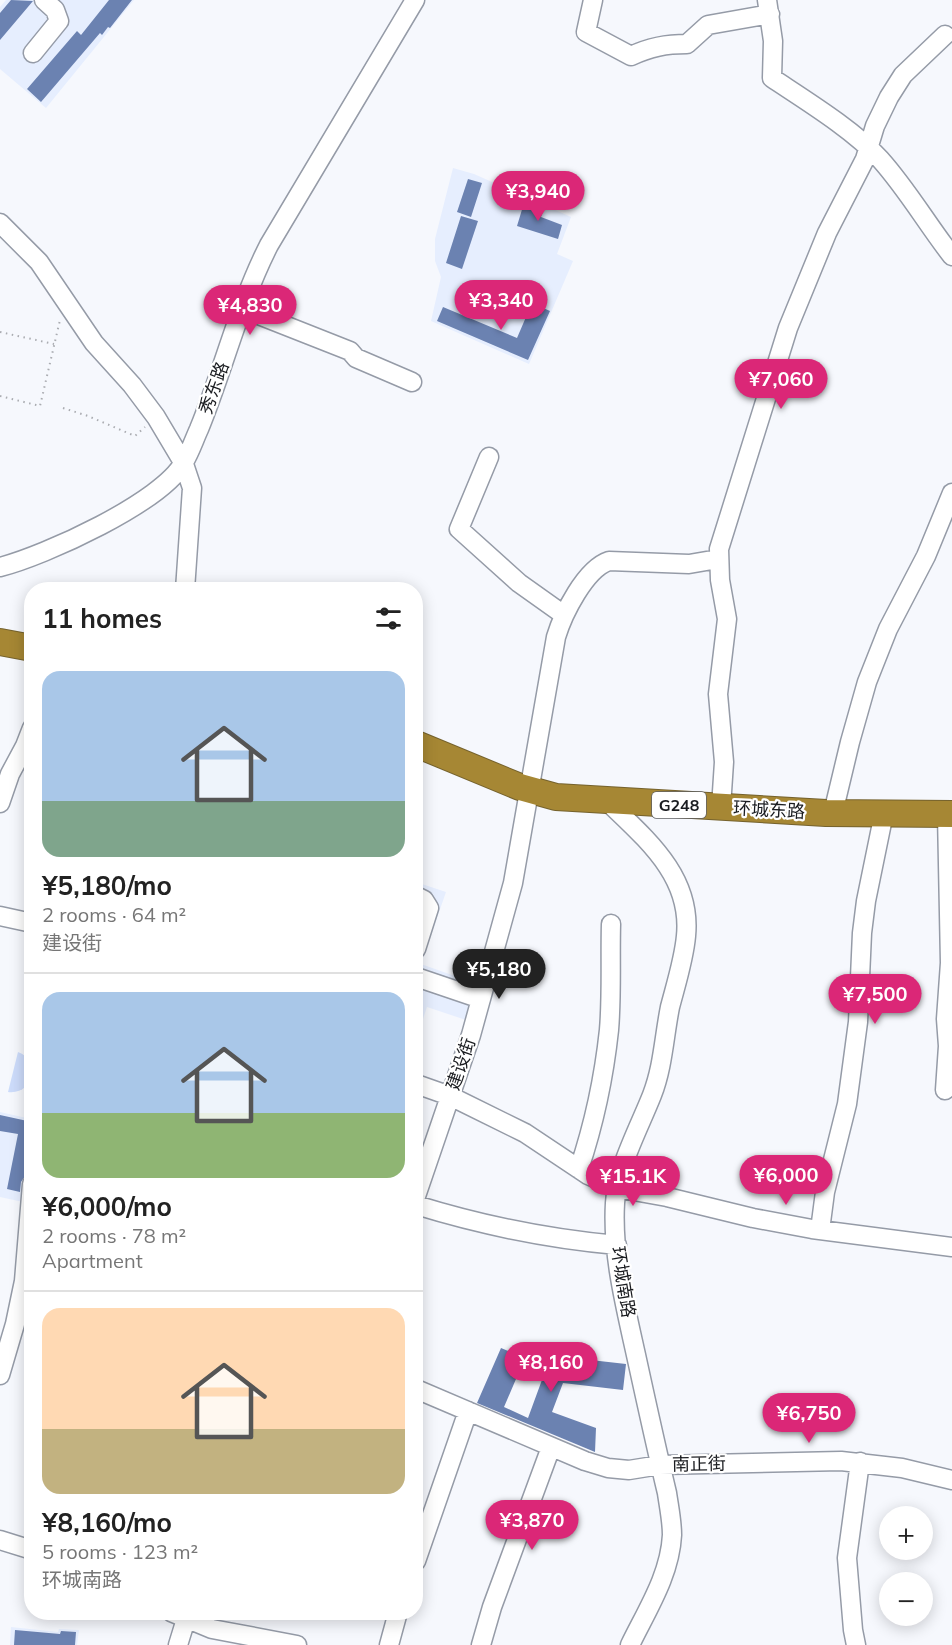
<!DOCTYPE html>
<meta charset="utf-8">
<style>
:root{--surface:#fff;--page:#f2f2f2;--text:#222;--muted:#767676;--line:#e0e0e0;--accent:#db2777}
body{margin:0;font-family:Mulish,"Noto Sans SC",sans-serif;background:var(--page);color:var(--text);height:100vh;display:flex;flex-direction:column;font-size:22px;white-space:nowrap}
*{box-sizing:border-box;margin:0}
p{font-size:20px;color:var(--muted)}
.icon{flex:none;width:33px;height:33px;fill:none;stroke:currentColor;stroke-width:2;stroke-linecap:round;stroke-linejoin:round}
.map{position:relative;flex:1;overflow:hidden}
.drawer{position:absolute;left:24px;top:582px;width:399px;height:1038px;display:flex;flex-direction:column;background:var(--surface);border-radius:24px;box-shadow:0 3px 15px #0003}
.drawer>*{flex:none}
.buttons{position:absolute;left:879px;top:1506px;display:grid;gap:12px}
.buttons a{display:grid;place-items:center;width:54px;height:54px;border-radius:50%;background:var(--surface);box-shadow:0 3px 15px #0003;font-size:30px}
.price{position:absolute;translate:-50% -51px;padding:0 14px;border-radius:21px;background:var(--accent);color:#fff;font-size:20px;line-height:39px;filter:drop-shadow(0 2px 3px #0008)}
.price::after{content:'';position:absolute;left:50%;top:36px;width:18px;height:14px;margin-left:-9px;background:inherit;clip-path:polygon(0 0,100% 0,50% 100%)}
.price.active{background:#222;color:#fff}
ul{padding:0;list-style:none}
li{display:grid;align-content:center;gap:12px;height:318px;padding:0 18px}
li+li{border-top:2px solid var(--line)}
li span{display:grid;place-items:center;height:186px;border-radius:18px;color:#555}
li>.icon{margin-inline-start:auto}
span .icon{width:108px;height:108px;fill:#fffc;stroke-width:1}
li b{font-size:26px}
h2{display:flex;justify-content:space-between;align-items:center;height:72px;padding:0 18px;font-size:26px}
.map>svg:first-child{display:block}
.built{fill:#e6eefe}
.water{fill:#cddcfb}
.building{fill:#6b82b1}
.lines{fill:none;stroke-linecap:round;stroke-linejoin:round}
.minor-casing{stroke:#959ba7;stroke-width:21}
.highway-casing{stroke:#75622d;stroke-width:28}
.path{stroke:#aaacb1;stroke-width:2;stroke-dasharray:1.5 4.5;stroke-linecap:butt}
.minor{stroke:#fff;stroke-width:18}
.highway{stroke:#a68734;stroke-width:26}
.labels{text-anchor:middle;stroke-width:4.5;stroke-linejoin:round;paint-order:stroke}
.shield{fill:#fff;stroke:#5f6063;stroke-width:1.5}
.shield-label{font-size:16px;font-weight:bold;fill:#1a1c20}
.street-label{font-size:18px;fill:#1a1c20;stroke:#fff}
</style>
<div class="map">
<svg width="952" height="1645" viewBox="0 0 952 1645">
<rect width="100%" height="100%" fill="#f6f8fd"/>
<path class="built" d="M6,0h128l-88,108 -46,-39v-62z
M453,168l21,6 97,43 -14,37 16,7 -44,103 -98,-43 10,-44 -6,-16v-22z
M416,882l30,10 -25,72 59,21 -11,36 -42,-14 -11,33z
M0,1112l31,7v41l-8,42 -23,-5z
M11,1627l47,5 1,-3 20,1 -2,15h-67z"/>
<path class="water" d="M18,1052c23,8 16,43 -10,40z"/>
<path class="building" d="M11,0l22,1 -33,39v-27z
M109,0h23l-22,28 -2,-1 -6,8 -2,-2 -59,69 -14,-13 50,-58 4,4z
M468,179l14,4 -11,34 -14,-5z
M524,203l20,6 -3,8 21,8 -4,14 -41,-13z
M461,216l17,5 -16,48 -16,-6z
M532,303l18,8 -22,49 -91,-39 6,-14 74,31z
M0,1115l32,7v26l-6,27 -5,7 -1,10 -13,-3 11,-55 -18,-3z
M501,1348l24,10 -21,49 24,11 22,-60 13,5 1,-6 62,7 -3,26 -60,-7 -11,29 44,16 -1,24 -118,-49z
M15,1630l45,4 1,-3 15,1 -1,13h-61z"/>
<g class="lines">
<g class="minor-casing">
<path id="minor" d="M593,0l-7,32 45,24c19,-9 35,-12 56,-12l21,-19 62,-11
M767,0l6,41 -1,37c33,22 82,52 108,81 27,30 47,65 72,97
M33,53l26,-32 -4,-11 -11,-10
M0,223l39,39 55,81 38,42 24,32 28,47 8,24 -7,102
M241,308l109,43 6,7 56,24
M489,457l-30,72 60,54 45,32
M0,567c44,-11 163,-65 184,-105 6,-10 10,-22 15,-33 25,-61 40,-125 70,-184l146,-245
M607,801c39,38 85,75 79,135 -2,23 -10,48 -16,71 -6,30 -7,60 -18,88 -13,33 -35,73 -37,108 -3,51 10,102 21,152 10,46 20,92 31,138 2,14 5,28 5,42 -2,40 -25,75 -42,110
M0,803l10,-29 15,-28 7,-18
M721,807l3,-45 -6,-68 9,-75 -7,-39 -1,-31 69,-221 39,-95 38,-74 10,-33 14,-29 14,-22 42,-40
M833,813l17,-71 17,-60 21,-53 38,-73 26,-63
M416,896l8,4 5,8 -13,41
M0,916l32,7
M416,977l65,22
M416,1084l34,12 75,37 63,42 29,13 50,9 86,21 59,11 140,18
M945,1090l3,-44 -2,-27 4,-56 -3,-149
M579,1169c15,-45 25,-92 30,-139 3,-35 1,-71 2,-106
M416,1196l55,-161 42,-152 43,-246c7,-23 29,-68 53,-76l80,3 29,-5
M416,1205c65,20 133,34 201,40
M820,1230l5,-38 22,-88 11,-82 4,-89 4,-32 18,-88
M0,1375l15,-51 9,-43 8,-97
M416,1389l169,72 23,7 21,2 31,-5 181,-4 61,7 50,12
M0,1540l32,10
M416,1561l52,-150
M171,1612l41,17 85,16
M178,1645l8,-26 4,-7
M389,1645l9,-33
M481,1645l11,-38 59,-160
M856,1645l-3,-15 -6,-72 13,-96"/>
</g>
<g class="highway-casing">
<path id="highway" d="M0,642l32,6
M416,744l104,43 36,10 270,16 126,1"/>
</g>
<path class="path" d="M0,332l54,12
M0,396l40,10 20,-86
M63,408l25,8 47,20 10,-9"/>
<use href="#minor" class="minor"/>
<use href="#highway" class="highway"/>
</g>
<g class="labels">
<rect class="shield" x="652" y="792" width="54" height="26" rx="4.5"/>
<g class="shield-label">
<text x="679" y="811">G248</text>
</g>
<g class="street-label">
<text transform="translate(214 388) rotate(-70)" y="6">秀东路</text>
<text transform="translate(769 810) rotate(3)" y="6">环城东路</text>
<text transform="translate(461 1064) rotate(-71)" y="6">建设街</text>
<text transform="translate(623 1282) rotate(81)" y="6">环城南路</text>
<text transform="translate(699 1464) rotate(-1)" y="6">南正街</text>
</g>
</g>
</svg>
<div class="buttons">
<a>+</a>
<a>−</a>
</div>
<b class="price" style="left:538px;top:222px">¥3,940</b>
<b class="price" style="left:501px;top:331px">¥3,340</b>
<b class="price" style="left:250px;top:336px">¥4,830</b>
<b class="price" style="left:781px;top:410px">¥7,060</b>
<b class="price active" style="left:499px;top:1000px">¥5,180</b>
<b class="price" style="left:875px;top:1025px">¥7,500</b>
<b class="price" style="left:786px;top:1206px">¥6,000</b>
<b class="price" style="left:633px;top:1207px">¥15.1K</b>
<b class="price" style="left:551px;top:1393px">¥8,160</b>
<b class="price" style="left:809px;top:1444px">¥6,750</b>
<b class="price" style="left:532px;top:1551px">¥3,870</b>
<section class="drawer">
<h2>11 homes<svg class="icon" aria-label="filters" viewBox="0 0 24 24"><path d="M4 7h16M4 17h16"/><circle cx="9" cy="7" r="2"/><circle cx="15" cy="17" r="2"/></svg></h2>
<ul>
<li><span style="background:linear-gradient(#a9c7e8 70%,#7fa58c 0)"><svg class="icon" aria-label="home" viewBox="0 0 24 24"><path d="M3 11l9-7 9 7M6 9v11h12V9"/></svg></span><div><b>¥5,180/mo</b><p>2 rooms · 64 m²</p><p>建设街</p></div></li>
<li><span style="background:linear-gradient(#a9c7e8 65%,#8fb573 0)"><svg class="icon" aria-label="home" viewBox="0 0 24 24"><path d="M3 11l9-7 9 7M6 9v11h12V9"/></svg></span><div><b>¥6,000/mo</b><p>2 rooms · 78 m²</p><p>Apartment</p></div></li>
<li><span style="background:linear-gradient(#ffd9b3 65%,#c2b280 0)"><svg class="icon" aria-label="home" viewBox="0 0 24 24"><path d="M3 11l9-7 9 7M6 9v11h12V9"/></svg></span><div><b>¥8,160/mo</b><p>5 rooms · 123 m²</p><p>环城南路</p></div></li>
</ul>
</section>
</div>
